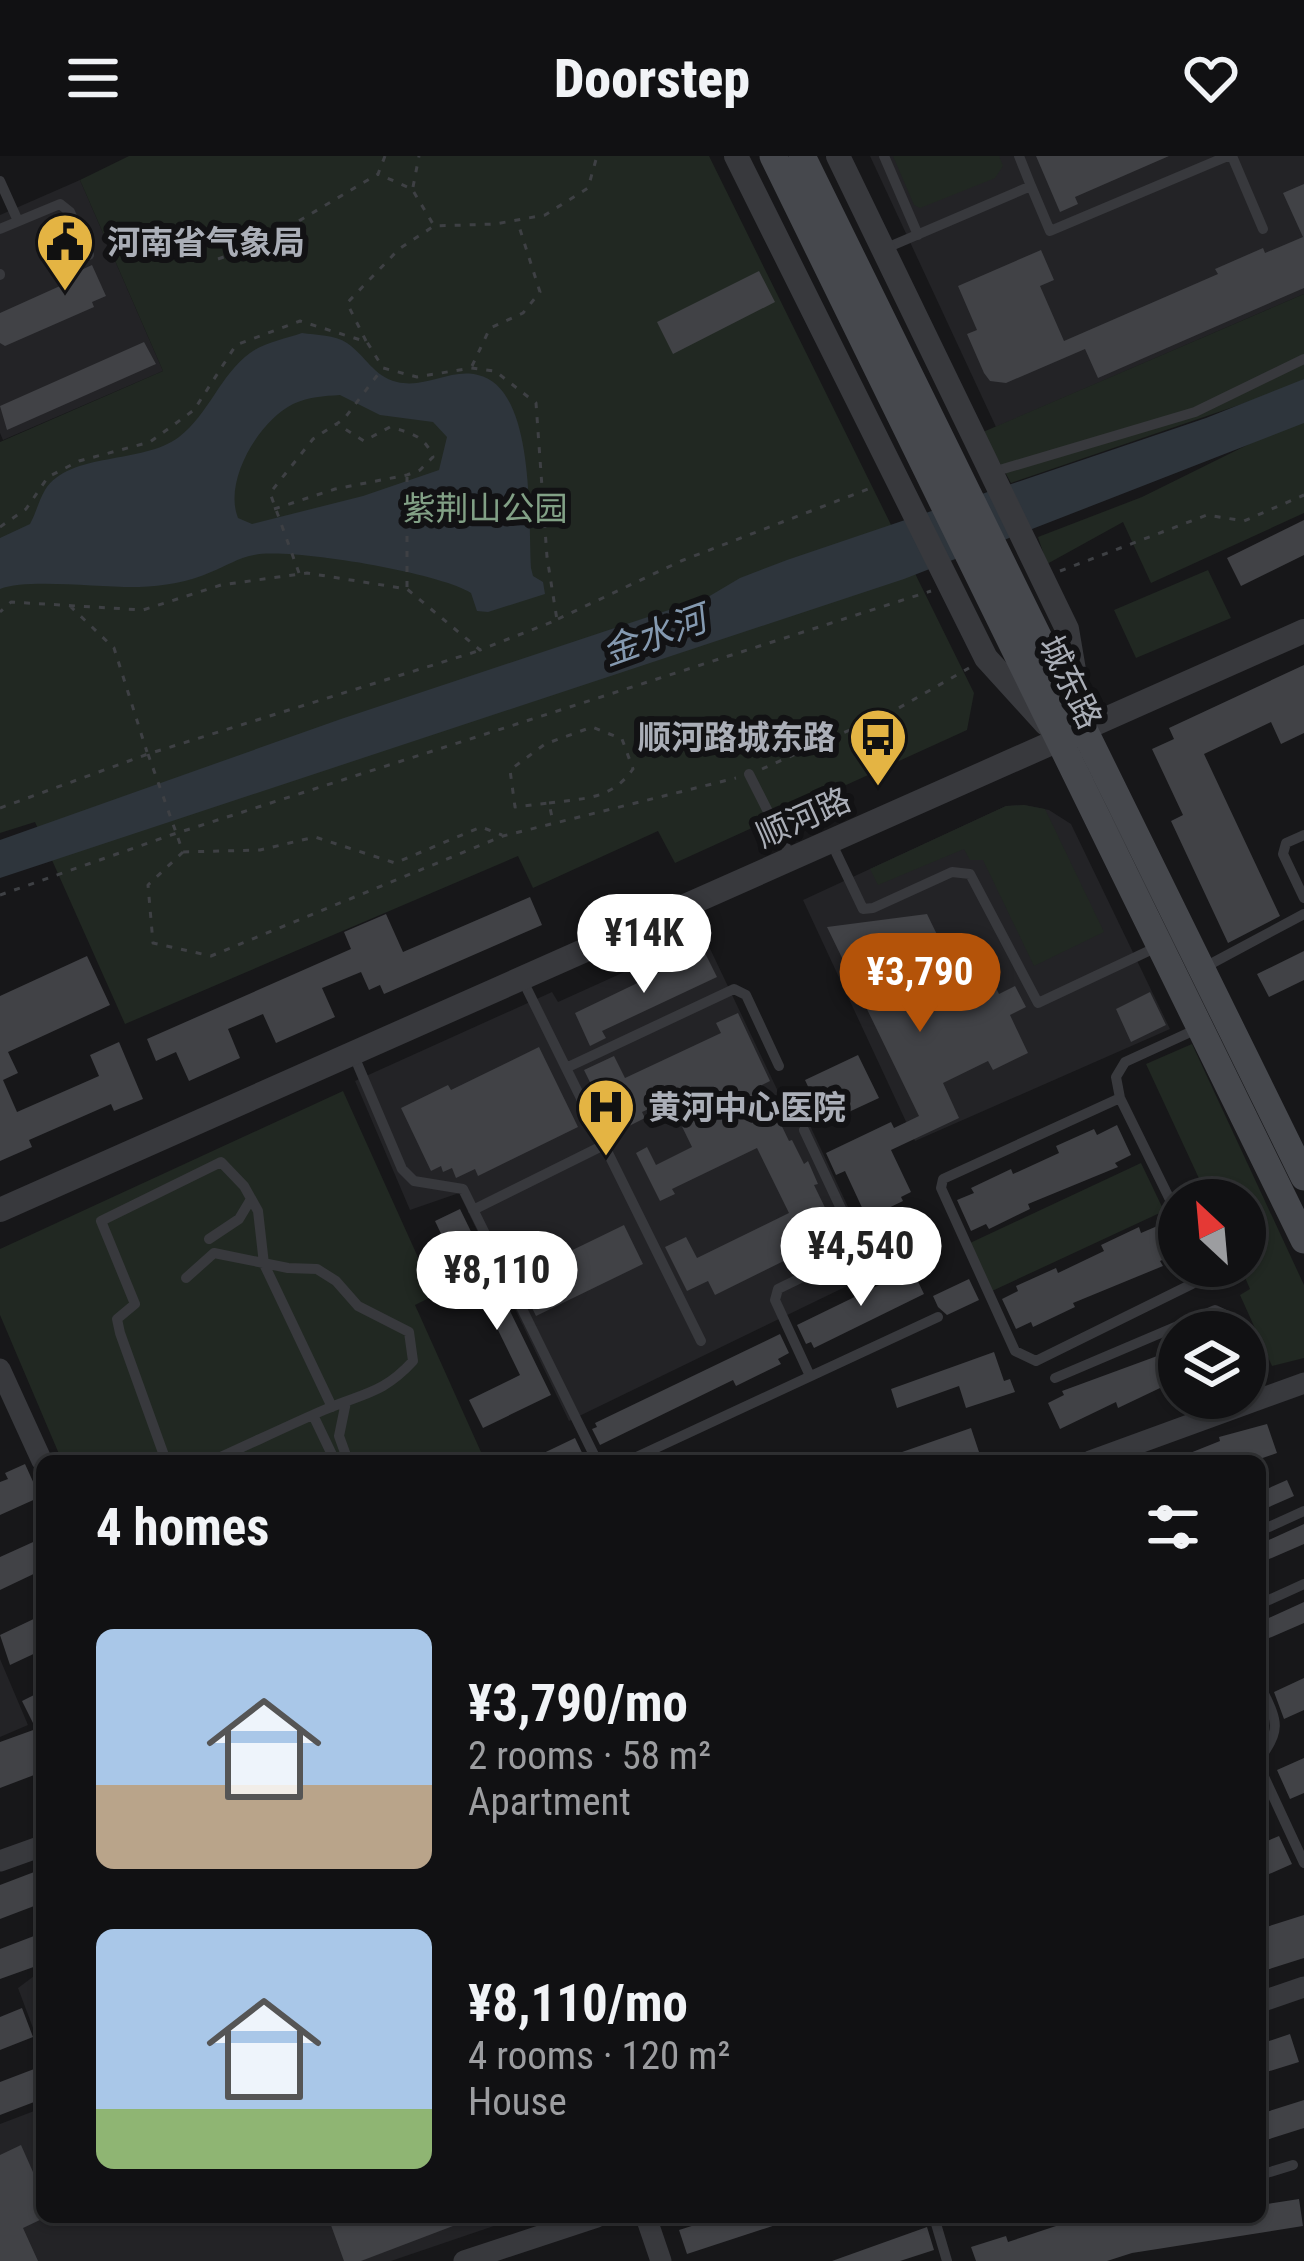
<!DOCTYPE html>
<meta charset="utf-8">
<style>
:root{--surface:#111113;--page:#1e1f21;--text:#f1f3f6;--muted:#9c9da0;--line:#303133;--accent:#b45309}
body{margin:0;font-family:"Roboto Condensed","Noto Sans SC",sans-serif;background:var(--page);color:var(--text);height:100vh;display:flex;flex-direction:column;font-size:45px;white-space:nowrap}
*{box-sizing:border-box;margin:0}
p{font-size:39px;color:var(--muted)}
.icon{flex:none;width:66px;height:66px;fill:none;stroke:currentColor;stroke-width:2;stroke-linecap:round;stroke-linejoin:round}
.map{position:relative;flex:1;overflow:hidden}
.details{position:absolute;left:36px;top:1299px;width:1230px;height:768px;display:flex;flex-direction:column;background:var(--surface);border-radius:18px;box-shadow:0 3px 9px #0004,0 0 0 3px var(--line)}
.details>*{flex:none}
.needle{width:78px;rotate:334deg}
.tools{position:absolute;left:1158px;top:1023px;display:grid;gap:24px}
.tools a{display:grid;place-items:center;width:108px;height:108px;border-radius:50%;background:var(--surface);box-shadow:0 3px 9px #0004,0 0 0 3px var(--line);font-size:60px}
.price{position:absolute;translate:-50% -102px;padding:0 27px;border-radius:42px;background:#fff;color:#222;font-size:39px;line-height:78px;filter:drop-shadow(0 3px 6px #0008)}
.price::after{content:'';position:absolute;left:50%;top:72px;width:36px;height:27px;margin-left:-18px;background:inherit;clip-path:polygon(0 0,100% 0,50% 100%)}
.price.active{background:var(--accent);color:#fff}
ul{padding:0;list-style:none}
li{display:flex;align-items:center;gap:36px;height:300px;padding:0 60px}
li span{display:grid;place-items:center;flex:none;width:336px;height:240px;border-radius:18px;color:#555}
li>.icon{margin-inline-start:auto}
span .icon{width:144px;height:144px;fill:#fffc;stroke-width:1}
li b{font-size:51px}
h2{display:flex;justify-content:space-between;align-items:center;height:144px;padding:0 60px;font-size:51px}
header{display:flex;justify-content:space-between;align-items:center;height:156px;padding:0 60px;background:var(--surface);font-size:54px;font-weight:800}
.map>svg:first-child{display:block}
.built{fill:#232326}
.green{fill:#212822}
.water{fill:#2e353c;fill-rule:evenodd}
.building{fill:#414246}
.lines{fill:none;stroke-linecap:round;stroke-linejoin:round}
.path{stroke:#3e4044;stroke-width:3;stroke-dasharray:6 9;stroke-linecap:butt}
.service{stroke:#38393d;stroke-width:10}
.minor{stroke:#38393d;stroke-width:21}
.tertiary{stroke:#38393d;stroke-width:24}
.secondary{stroke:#46484d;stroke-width:27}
.path-bridge{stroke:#3e4044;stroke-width:3;stroke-dasharray:6 9;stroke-linecap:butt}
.labels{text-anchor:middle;stroke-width:12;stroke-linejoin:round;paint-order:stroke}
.poi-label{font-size:33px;font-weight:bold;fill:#aaaeb7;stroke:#121214;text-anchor:start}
.park-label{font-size:33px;fill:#82a186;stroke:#121214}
.street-label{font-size:33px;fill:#aaaeb7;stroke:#121214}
.water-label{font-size:36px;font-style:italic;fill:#8499b0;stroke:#121214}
</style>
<header><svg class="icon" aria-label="menu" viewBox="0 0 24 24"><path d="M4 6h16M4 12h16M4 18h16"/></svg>Doorstep<svg class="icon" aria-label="heart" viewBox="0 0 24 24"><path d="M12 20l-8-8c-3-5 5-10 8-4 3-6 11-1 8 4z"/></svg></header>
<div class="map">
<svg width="1304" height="2105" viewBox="0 0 1304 2105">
<rect width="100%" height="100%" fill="#171719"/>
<path class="built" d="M870,0h434v138l-308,133z
M80,24l83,191 -160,69 -3,-7v-218z
M1024,649l25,5 22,14 99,205 -255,112 -112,-241 203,-94z
M704,780l89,187 13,-6 72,154 -309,150 -110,-228 -49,17 -55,-129 197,-89 6,10z
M0,1503l28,66 -28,12z
M42,1814v82l-24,-64z
M42,1952v109h478l-129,44h-391v-137z"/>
<path class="green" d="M129,0h580l265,537 -7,37 -292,133 -17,-32 -125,57 -15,-32 -393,168 -90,-202 -35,11v-391l163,-71 -83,-191z
M893,0h106l4,10 -8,12 -75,30 -6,-3z
M1304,138v85l-21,11 -272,93 -28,-51z
M1304,261v96l-153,70 -28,-61 -76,42 -9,-27 104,-40z
M1208,414l23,48 -95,40 -22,-48z
M1024,649l21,4 59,123 -70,34 -51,-106h-13l-6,-11 -86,36 -8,-16 136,-63z
M1192,888l112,241v73l-32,8 -32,-71 10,-6 -10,-23h5v-66h-36l-63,-136z
M343,935l92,204 -20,10 70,156h-423l-62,-146v-66z
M1141,1007l23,48 -172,80 -22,-48z"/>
<path class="water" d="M302,177c14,2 33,2 45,10 19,13 26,33 50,39 29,7 53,-14 81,-7 58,13 50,145 53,193l2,8 10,6 2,12 -57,18 -11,-1 -6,-18c-30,-20 -182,-46 -217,-38 -16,3 -28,11 -43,17 -22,10 -48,14 -72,15 -36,1 -111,-9 -139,2v-51l30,-14c6,-11 9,-24 15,-34 25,-39 97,-25 134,-53 30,-23 41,-62 71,-84 15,-11 35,-14 52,-20zM340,239l40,20 53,7 14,15 -8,33 -76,26 -111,28 -14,-6c-15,-37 21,-97 55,-114 15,-7 31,-8 47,-9z
M1304,223v44l-400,156 -904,299v-38l341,-121 367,-122 32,-19 47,-18 419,-142z"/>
<path class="building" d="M1036,0h133l-94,41 3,7 -18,8z
M1304,28v104l-206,90 -13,-29 -79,34 -16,-2 -6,-8 -17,-39 10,-4 -19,-44 83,-36 13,30 -14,6 24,55 154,-67 -3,-5 48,-21 2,5 38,-16 -20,-44z
M92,109l14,31 -14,6 2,5 -89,39 -5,-3v-30l60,-27 -3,-5z
M759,115l16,31 -102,52 -16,-32z
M144,186l12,22 -149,66 -7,-24z
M1304,364v35l-63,31 -14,-28z
M1304,509v68l-23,11 -10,-22 -67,32 76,162 -52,27 -57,-122 12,-6 -31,-66 22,-10 -5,-11z
M530,741l12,28 -158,69 -4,-9 -11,5 -8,-18 -39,16 13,29 -59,26 -13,-29 -35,15 12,29 -51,23 -13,-29 -20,9 -9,-22 204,-90 -7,-17 42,-18 17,38z
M927,758l17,35 27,-13 28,58 16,-8 11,21 -16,8 18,38 -35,17 -5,-9 -45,22 16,35 -68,32 20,42 -10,5 2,4 -27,13 -1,-5 -10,5 -20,-43 -9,4 -10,-22 65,-31 3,6 25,-12 -92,-189z
M704,795l13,26 -115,54 4,7 -16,8 -15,-33z
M1304,795v29l-35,17 -12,-23z
M87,800l23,49 -102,47 10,21 -15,7 14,32 82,-36 -9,-21 29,-13 24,57 -29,12 -3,-7 -82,36 3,7 -32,14v-165z
M1150,836l16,33 -35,17 -15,-33z
M738,857l32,68 -8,4 27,56 3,-1 12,24 4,-3 10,23 -4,1 18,37 -28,13 6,13 -95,47 -7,-14 -21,10 -22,-44 21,-10 11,21 92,-45 -32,-65 -85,41 3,5 -15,7 -24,-48 11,-6 9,18 36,-18 -23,-47 -27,12 3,6 -30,15 -31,-63 30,-14 11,22 96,-45 -5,-10z
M539,891l39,80 -100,49 -3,-7 -19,9 -4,-10 -9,4 -2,-6 -10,5 -30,-63 47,-23 3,5z
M858,899l21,43 -54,25 -20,-43z
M1117,969l14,30 -16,8 3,4 -90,37 2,5 -41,20 -3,-5 -15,7 -14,-31 17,-7 -3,-5 40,-19 2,5 46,-21 -3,-7 38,-17 3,6z
M460,1053l91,186 -68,33 -14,-28 51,-25 -69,-141 -8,4 -8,-17z
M1162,1068l14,30 -16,7 3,5 -90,37 2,4 -42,20 -2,-5 -15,7 -14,-30 16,-8 -2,-5 40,-18 2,5 46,-22 -3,-6 38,-18 2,6z
M624,1069l19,39 -107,52 -19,-39z
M912,1113l12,25 -110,54 -3,-6 -5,2 -9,-19z
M969,1123l10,21 -32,15 -9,-8 -5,-11z
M780,1178l9,19 -11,6 3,5 -45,22 -3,-6 -133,65 -8,-16 5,-2 -2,-4z
M1179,1192v31l-61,29 -2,-6 -56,27 -12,-26 16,-8 -2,-4z
M994,1196l10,29 6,-2 5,13 -49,16 -7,-22 -62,22 -6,-19z
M1267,1268l10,29 -23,8h-84l50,-20 -1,-4z
M971,1272l11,33h-99l-1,-2z
M575,1282l11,23h-59z
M25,1308l15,33 -40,18v-33l8,-3 -3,-6z
M1287,1324l7,16 -34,15v-19z
M1304,1368v20l-44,19v-19z
M42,1382v32l-42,20v-33z
M1304,1446v21l-44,19v-20z
M42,1459v35l-32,15 -10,-30z
M1304,1522v32l-20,9 -10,-27z
M42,1535v81l-42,16v-46l36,-13 -14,-28z
M1304,1602v35l-14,6 -13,-29z
M1279,1680l13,28 -32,14v-34z
M42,1713v34l-42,16v-34z
M1304,1759v43l-44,14v-43z
M34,1780l8,28 -42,15v-30z
M22,1852l11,29 -33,13v-33z
M1290,1878l9,28 -39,12v-30z
M42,1910v33l-42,16v-33z
M1304,1944v28l-44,14v-28z
M21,1989l12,27 9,-4v51l-19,9 15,33h-38v-106z
M1299,2043l4,27 -171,27 -25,8h-131l-5,-14 35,-11 2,6 57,-19 -2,-6h197v-12z
M328,2061h145l1,1 -113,43h-17z
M720,2061h70l1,3 -104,34 -8,-24z
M927,2071l7,23 -34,11h-68z"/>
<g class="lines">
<path class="path" d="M385,0l-7,18 34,15 21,35
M413,31l6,-31
M218,103l42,-15 118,-70
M366,185l-19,-38 52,-54 35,-23 61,-2 50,-9 43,-27 9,-32
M472,210l18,-38 33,-15 17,-21 -23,-72
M274,353l61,-20 72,-14 13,-5 13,-13c-8,-21 -22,-24 -43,-30l-26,14 -27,-17
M0,371l26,-18 22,-32 31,-16 71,-19 44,-32 42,-65 64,-24 67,21 16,26 34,9 54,-9 24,3 41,32 11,154 10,63 -77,30 -73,-61 -100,-16 -86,12 -78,25 -132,-8 -11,10
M1060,415l147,-56 37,6 60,-26
M299,417l-29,-80 43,-54 31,-20 38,-50
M407,431v-110
M70,450l44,42 33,104
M558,463l123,-58 195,-75
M762,613l135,-60 72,-41
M549,647c36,-5 62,-3 84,-34l-11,-30 -30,-12 -47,17 -35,26 5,37 34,-4 4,19
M0,652l148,-54 330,-103
M178,682l5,14 77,-2 55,-13 80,26 86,-36 21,8
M183,696l-35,33 5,58 58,13 292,-120 233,-58
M0,739l171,-60 760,-244"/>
<path class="service" d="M884,0l34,79
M1019,0l12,30
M1232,0l31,73
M0,25l18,40
M0,73l60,-25 10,8 19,43
M884,93l147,-63 19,45 178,-75
M0,118v1
M993,316l202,-60 109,-53
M749,618l42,83
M1304,679l-18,8 -3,11 21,44
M832,688l31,65 10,-1 79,-36 18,2 68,129 119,-56
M1205,811l99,-53
M523,825l178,360
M354,900l48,113 12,12 49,8 134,272
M566,912l168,-79 12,6 33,71
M1120,942l-177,81 -2,9 74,163 21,10 156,-77 8,-18
M804,974l56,119 -82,40 -3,11 35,76
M473,1054l131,-65
M1179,1062l-59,-120 -4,-21 9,-15 72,-33
M209,1083l30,-20 12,-20
M186,1122l28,-25 74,15 29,1 19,12 22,25 51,26 4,29c-30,33 -50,32 -89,49 -37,16 -74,34 -112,51
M1245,1198l20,43
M1055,1222l160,-68 13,6 7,16
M346,1246l-7,34 9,25
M313,1259l22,46
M166,1305l-46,-128 -3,-14 18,-15 -34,-83 120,-59 23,24 14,25 6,53 68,143
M628,1305l310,-144
M1260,1375l44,-20
M1260,1448l44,-20
M1260,1529c15,33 24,42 0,73
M1260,1612l44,95
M1260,2019l33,-10
M934,2061l13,44"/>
<path class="minor" d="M0,1213l42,92
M1090,1305l214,-78
M0,1705l42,-15
M1260,1846l44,-15
M646,2061l15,44
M464,2105l133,-44"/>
<path class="tertiary" d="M736,0l250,502 60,66
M838,0l229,473 14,82
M0,1054l1304,-579"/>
<path class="secondary" d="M773,0l531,1084
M802,0l502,1021"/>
<path class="path-bridge" d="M148,598l30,84"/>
</g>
<defs>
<g id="civic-pin" transform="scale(3)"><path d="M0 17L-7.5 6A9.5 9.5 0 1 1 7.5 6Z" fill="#e4b443" stroke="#121214"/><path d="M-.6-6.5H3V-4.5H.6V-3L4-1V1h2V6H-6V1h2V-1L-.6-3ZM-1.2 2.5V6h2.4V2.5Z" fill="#111"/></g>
<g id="bus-pin" transform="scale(3)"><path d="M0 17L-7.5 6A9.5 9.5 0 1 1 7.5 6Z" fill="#e4b443" stroke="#121214"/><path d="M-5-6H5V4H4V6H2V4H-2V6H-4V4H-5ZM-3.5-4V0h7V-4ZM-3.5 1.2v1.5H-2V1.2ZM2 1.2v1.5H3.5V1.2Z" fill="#111"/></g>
<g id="hospital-pin" transform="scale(3)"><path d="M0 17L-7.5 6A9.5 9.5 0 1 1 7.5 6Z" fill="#e4b443" stroke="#121214"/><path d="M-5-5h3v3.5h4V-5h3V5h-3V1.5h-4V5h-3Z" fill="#111"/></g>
</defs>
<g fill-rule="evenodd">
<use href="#civic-pin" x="65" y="86"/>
<use href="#bus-pin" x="878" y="581"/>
<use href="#hospital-pin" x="606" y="951"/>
</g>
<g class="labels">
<g class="poi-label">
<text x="107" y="98">河南省气象局</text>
<text x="836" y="593" text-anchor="end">顺河路城东路</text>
<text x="648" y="963">黄河中心医院</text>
</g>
<g class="park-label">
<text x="485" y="364">紫荆山公园</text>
</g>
<g class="street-label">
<text transform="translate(1071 526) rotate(64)" y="12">城东路</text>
<text transform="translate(803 661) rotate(-24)" y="12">顺河路</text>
</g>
<g class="water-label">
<text transform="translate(654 479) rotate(-20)" y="13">金水河</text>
</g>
</g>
</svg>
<div class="tools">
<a><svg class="needle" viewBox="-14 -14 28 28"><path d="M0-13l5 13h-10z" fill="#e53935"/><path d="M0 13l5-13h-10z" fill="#9c9da0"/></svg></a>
<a><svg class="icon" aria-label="layers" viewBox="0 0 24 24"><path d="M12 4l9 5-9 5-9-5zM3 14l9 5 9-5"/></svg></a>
</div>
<b class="price" style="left:644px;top:840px">¥14K</b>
<b class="price active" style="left:920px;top:879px">¥3,790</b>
<b class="price" style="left:861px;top:1153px">¥4,540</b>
<b class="price" style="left:497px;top:1177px">¥8,110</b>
<section class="details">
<h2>4 homes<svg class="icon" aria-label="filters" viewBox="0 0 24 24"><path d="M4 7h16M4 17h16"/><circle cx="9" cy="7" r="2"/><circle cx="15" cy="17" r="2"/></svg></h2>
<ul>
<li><span style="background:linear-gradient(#a9c7e8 65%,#b9a48a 0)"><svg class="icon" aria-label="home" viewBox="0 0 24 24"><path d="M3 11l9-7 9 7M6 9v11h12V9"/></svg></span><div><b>¥3,790/mo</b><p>2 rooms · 58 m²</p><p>Apartment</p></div></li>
<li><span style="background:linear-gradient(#a9c7e8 75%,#8fb573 0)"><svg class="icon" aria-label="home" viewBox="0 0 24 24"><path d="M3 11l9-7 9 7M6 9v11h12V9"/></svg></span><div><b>¥8,110/mo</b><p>4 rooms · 120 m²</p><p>House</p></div></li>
</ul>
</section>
</div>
